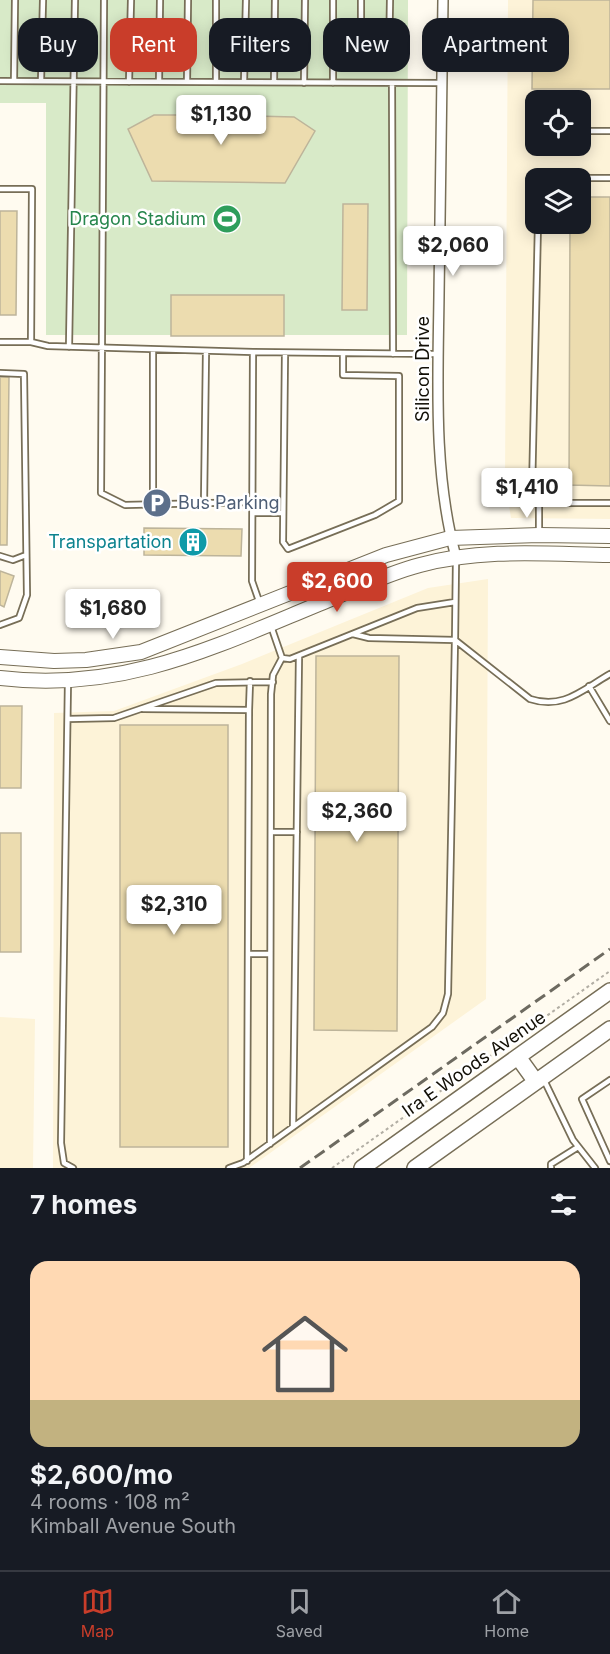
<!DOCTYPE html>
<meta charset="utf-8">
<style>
:root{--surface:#171b24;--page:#242831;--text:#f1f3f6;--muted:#9ea1a6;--line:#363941;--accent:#c93d2a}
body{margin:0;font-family:Inter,sans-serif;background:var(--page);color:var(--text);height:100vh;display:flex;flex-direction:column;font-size:22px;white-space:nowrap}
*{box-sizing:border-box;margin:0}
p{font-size:20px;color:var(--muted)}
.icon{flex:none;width:33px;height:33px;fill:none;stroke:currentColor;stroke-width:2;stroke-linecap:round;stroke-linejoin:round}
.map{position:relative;height:1168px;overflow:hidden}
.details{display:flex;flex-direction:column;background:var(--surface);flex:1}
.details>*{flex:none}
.top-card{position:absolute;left:18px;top:18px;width:574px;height:54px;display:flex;gap:12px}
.fabs{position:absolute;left:525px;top:90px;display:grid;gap:12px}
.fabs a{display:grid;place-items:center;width:66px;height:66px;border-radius:12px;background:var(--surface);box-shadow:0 3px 15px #0003;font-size:30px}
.price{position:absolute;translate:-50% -51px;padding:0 14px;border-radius:6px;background:#fff;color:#222;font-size:20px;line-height:39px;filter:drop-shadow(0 2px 3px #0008)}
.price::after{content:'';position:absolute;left:50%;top:36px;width:18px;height:14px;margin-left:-9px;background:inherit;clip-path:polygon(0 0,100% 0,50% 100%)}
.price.current{background:var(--accent);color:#fff}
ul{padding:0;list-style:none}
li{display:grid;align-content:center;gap:12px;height:318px;padding:0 30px}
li+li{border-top:2px solid var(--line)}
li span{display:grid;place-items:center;height:186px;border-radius:18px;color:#555}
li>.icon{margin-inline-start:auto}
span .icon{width:108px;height:108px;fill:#fffc;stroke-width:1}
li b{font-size:26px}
h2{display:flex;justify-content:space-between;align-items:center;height:72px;padding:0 30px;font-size:26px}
.pill{padding:0 21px;border-radius:18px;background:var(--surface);box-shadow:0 3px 15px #0003;font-size:21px;line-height:54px}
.pill.current{background:var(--accent);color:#fff}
.dock{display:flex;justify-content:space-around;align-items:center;height:84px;border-top:2px solid var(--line);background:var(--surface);font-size:16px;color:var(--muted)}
.dock a{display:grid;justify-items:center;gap:3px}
.dock .current{color:var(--accent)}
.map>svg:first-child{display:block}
.built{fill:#fdf3d8;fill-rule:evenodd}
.green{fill:#d8eac8}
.building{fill:#ecdcaf;stroke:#bdb49a;stroke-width:1.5}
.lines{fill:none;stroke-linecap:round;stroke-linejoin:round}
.service-casing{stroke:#776e57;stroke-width:8}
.minor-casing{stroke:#776e57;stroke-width:12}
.secondary-casing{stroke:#776e57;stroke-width:16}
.primary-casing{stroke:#776e57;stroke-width:18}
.path{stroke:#b2aea4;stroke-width:2;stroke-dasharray:3 3;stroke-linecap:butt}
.service{stroke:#fff;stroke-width:4.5}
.minor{stroke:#fff;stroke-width:9}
.secondary{stroke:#fff;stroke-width:14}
.primary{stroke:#fff;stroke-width:15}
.rail{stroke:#6d6a60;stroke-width:3;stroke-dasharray:12 6;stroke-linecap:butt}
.labels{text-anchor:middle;stroke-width:5;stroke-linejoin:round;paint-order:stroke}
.leisure-label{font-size:18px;fill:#27864d;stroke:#fff;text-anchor:end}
.street-label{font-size:18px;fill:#120f06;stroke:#fff}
.service-label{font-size:18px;fill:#4e5e75;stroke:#fff;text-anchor:start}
.culture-label{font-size:18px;fill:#0d838f;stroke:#fff;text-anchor:end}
</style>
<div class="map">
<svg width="610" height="1168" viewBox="0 0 610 1168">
<rect width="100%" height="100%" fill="#fffbf0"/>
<path class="built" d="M508,0h102v519l-99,-1 -6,-38zM536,100h44v46h-44zM536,178h44v46h-44z
M488,579l-2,420 -237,169h-196l1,-455 60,-2 128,-47 186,-76z
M0,1017l35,2 -2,149h-33z"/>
<path class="green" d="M0,0h408l-1,335h-361v-232h-46z"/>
<path class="building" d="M533,0h77v89h-78z
M207,106h38v3h10v7l39,1 21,14 -30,52 -133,-2 -24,-52 26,-14h42v-6h11z
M580,197h30v289l-41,-1 1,-261h10z
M343,204h25l-1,106h-25z
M0,211h17l-1,104h-16z
M171,295h113v41h-113z
M0,377h9l-2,168h-7z
M144,528l98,1 -1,27 -97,-1z
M0,571l14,5 -10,31 -4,-2z
M316,656h83l-2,375 -83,-1z
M0,706h22l-1,82h-21z
M120,725h108v422h-108z
M0,833h21v119h-21z"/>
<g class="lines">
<g class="service-casing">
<path id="service" d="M104,0l-3,493 24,12 128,-3
M361,0v59
M333,59h56l1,-59
M0,81l441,2
M14,81l1,-81
M41,81l2,-81
M129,82l2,-82
M159,82l1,-82
M187,82l1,-82
M216,82v-82
M244,82l2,-82
M274,82l1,-82
M304,83l1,-83
M333,83v-83
M392,83l1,271
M580,131h30
M556,178h54
M0,189h32l-1,153h-31
M538,224l-6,266 7,13v29
M31,342l17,4 205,6
M69,347l6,-347
M153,350v154
M285,353l-2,189 5,7 87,-34 24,-14v-125l-56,-1v-22
M0,373l24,1 3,221 -8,23 -19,7
M204,503l2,-152
M539,503h71
M253,513h30
M0,556l13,4 13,-5
M456,560l-1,80 75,59c33,11 52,-9 80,-25
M260,604l-8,-23 1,-229 185,2
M271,626l11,32 8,1 127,-51 38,-6
M68,681l-7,462 3,20 9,5
M589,686l21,35
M143,709l106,1 1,-29
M68,719l46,-1 102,-35 57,-1
M271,832h26
M248,954h22
M544,1080l29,60 22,28
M610,1080l-28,19 28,62
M293,1127l6,-471
M270,1144l1,-450 2,-19 9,-17
M247,1161l2,-451
M229,1168l14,-5 189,-136 11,-14 5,-19 7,-354 -86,-2 -16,-4
M551,1168v-4l27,-17"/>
</g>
<g class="minor-casing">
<path id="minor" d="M443,0c-1,98 -3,197 -4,295 -1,86 -6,178 17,262"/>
</g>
<g class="secondary-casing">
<path id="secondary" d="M0,657l54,4 32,-1 55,-8 245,-97 64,-17 89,-3 71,1
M0,678c126,15 218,-33 331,-79 29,-12 58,-26 89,-34 62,-17 127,-11 190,-10"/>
</g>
<g class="primary-casing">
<path id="primary" d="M518,1057l18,25
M362,1168l248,-177
M415,1168l195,-139"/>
</g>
<path class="path" d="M332,1168l278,-197"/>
<use href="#service" class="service"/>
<use href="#minor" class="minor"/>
<use href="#secondary" class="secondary"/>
<use href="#primary" class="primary"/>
<path class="rail" d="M300,1168l310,-219"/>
</g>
<defs>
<g id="stadium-disc" transform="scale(1.5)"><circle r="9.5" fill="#2e9e5b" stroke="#fff"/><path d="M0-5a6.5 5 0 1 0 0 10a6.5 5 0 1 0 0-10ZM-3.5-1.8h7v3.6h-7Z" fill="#fff"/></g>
<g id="parking-disc" transform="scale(1.5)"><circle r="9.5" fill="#5c6f8a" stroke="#fff"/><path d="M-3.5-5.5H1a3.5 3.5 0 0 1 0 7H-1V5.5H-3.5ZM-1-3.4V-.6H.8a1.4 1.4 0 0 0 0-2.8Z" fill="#fff"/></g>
<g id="building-disc" transform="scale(1.5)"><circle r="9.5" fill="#0f9aa8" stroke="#fff"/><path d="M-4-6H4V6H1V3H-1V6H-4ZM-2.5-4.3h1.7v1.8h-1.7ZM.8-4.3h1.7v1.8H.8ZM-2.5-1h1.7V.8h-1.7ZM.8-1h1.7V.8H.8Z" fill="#fff"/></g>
</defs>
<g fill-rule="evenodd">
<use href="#stadium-disc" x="227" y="219"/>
<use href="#parking-disc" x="157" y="503"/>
<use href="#building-disc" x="193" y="542"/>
</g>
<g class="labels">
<g class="leisure-label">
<text x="206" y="225">Dragon Stadium</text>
</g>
<g class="street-label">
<text transform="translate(423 369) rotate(-90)" y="6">Silicon Drive</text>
<text transform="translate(474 1064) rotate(-35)" y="6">Ira E Woods Avenue</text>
</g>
<g class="service-label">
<text x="178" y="509">Bus Parking</text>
</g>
<g class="culture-label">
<text x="172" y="548">Transpartation</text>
</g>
</g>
</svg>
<div class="fabs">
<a><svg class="icon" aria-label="locate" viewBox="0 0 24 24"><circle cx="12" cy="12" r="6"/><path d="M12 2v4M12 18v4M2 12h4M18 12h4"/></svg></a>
<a><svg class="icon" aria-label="layers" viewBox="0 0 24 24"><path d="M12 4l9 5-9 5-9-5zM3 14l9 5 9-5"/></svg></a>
</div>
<b class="price" style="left:221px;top:146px">$1,130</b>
<b class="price" style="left:453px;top:277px">$2,060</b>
<b class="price" style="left:527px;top:519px">$1,410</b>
<b class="price current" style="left:337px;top:613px">$2,600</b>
<b class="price" style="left:113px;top:640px">$1,680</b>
<b class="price" style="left:357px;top:843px">$2,360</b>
<b class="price" style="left:174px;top:936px">$2,310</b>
<div class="top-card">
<a class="pill">Buy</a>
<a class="pill current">Rent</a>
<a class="pill">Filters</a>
<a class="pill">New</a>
<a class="pill">Apartment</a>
</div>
</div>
<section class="details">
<h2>7 homes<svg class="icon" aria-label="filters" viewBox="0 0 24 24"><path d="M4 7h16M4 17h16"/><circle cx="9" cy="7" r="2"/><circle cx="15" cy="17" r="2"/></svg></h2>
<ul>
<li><span style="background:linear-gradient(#ffd9b3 75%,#c2b280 0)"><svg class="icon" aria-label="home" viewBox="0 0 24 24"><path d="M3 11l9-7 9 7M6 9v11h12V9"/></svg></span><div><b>$2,600/mo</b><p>4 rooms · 108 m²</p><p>Kimball Avenue South</p></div></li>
</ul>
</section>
<nav class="dock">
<a class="current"><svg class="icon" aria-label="map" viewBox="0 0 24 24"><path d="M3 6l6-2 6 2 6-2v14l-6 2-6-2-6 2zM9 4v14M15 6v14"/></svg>Map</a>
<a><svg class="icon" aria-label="saved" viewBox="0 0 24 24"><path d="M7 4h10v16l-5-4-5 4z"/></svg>Saved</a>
<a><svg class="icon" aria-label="home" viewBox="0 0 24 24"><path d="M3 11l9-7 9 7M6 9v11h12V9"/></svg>Home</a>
</nav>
